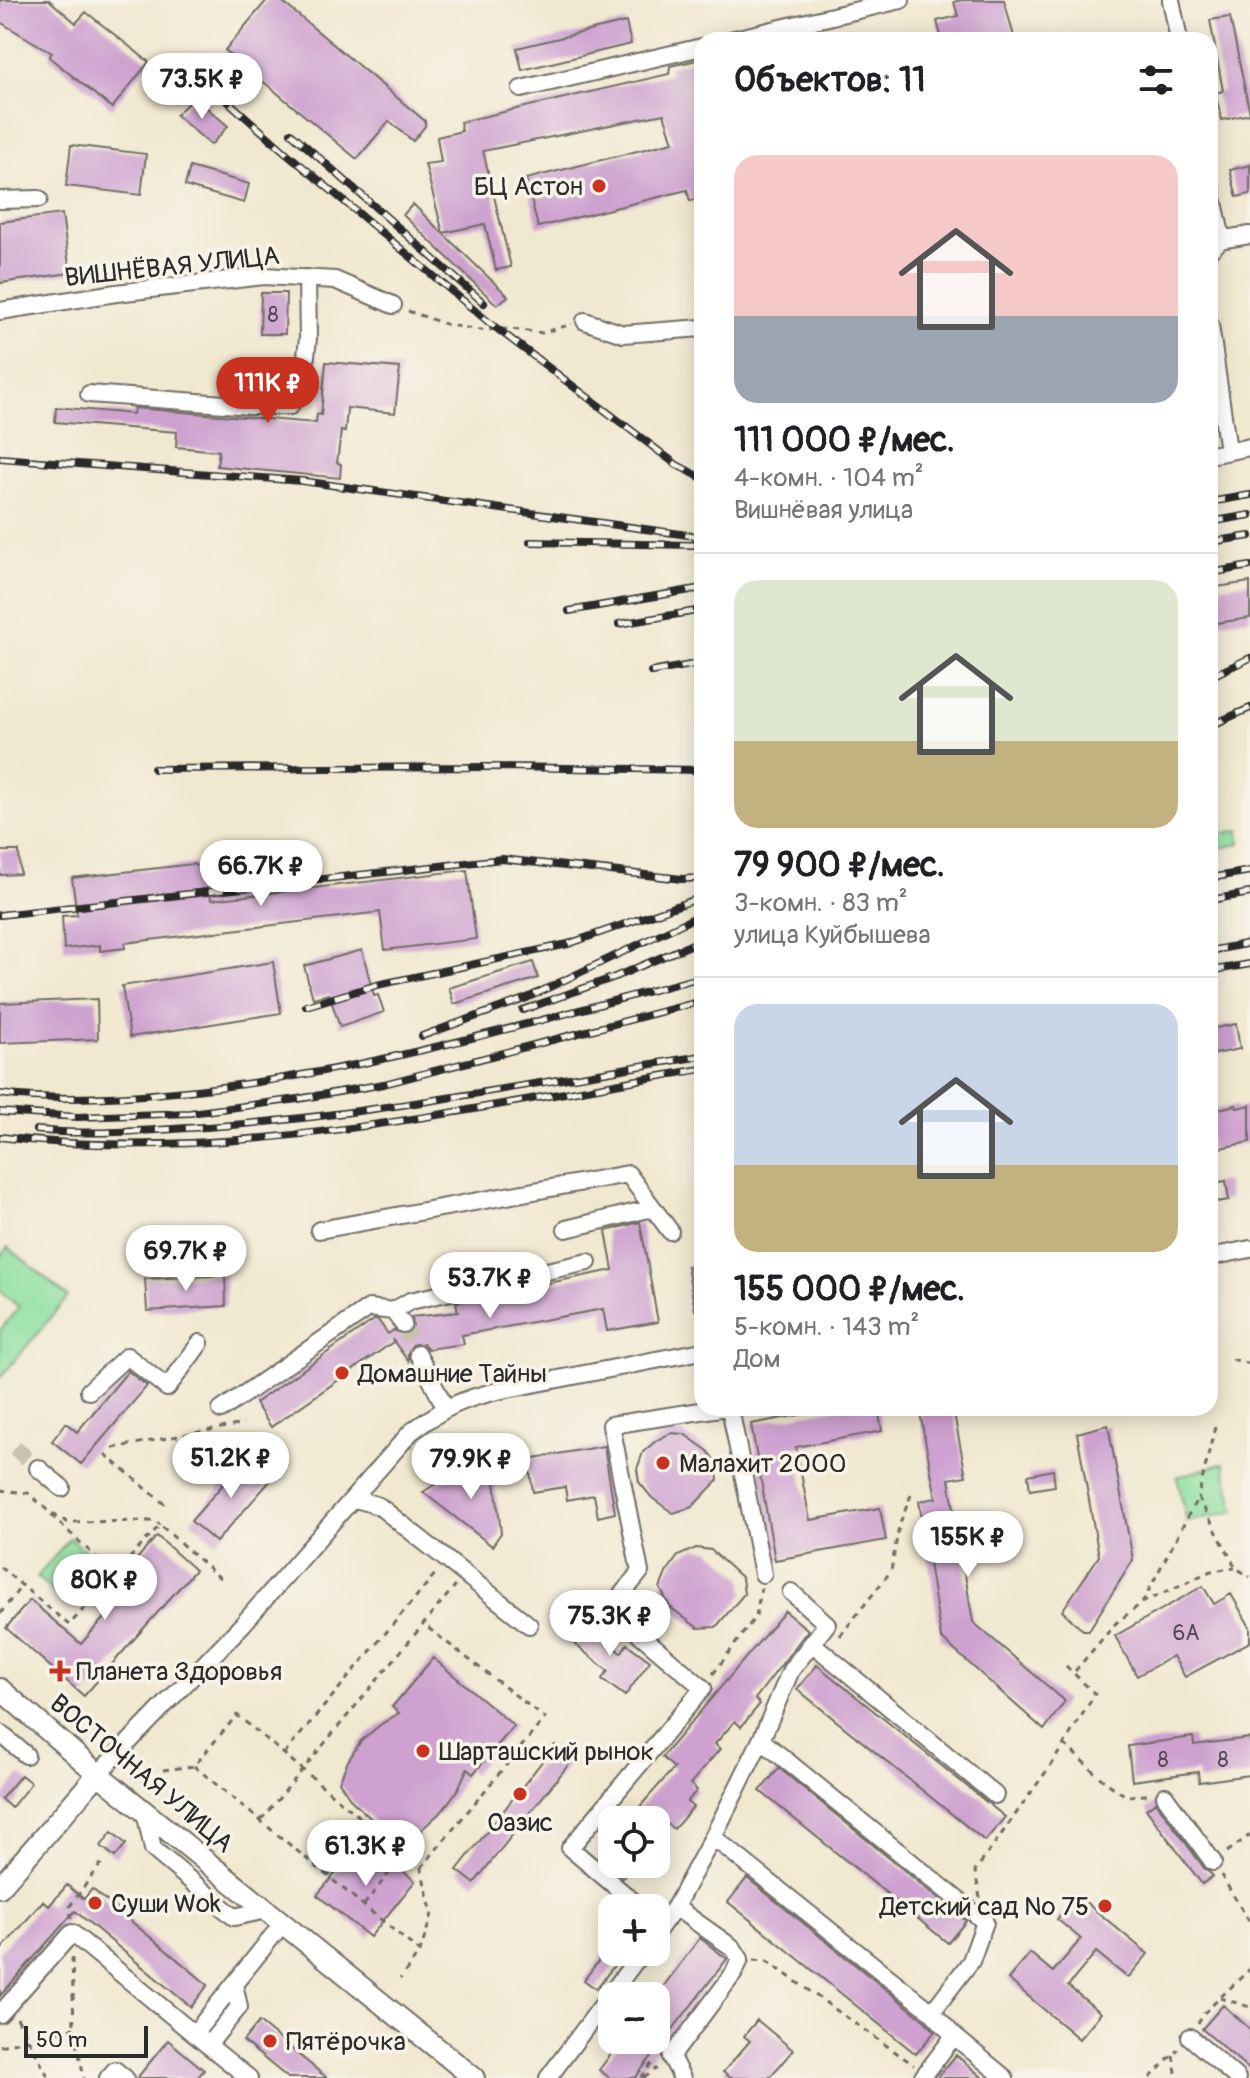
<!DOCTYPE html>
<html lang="ru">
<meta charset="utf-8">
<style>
:root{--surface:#fff;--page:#f2f2f2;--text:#202124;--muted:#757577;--line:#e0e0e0;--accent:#c8321e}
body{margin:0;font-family:Pangolin,sans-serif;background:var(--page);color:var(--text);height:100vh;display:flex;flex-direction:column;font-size:30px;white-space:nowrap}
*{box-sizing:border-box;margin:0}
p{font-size:26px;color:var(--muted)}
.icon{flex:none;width:44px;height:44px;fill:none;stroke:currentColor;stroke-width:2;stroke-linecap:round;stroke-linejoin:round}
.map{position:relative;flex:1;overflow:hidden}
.drawer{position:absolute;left:694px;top:32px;width:524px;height:1384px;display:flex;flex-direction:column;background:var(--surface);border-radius:24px;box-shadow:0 4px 20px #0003}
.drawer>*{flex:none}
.controls{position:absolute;left:598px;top:1806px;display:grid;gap:16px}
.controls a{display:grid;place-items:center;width:72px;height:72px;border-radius:16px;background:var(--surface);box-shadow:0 4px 20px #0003;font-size:40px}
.scale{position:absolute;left:24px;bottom:20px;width:124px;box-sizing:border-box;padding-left:8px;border:4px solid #2b2b2b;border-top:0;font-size:22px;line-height:28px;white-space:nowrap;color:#2b2b2b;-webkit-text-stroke:6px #f7f3e8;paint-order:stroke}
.price{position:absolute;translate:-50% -68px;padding:0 18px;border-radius:28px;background:#fff;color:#222;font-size:26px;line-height:52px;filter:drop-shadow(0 2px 4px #0008)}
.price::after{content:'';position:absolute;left:50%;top:48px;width:24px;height:18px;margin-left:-12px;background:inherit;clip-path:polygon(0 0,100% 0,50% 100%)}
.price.selected{background:var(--accent);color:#fff}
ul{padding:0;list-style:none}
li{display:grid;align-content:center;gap:16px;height:424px;padding:0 40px}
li+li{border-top:2px solid var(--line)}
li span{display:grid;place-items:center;height:248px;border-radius:24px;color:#555}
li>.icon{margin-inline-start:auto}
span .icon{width:144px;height:144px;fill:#fffc;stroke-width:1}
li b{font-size:34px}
h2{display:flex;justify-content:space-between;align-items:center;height:96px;padding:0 40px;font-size:34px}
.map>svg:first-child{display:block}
.green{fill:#8ee0a0;stroke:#5c8666;stroke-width:2}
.building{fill:#cea1d0}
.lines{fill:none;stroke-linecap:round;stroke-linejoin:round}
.minor-tunnel{stroke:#c9c2af;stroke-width:16;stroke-dasharray:16 8;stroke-linecap:butt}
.minor-casing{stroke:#706d65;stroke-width:20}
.major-casing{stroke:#706d65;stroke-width:24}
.path{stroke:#706d65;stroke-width:3;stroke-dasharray:6 6;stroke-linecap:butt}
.minor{stroke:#fff;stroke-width:16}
.major{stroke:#fff;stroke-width:20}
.rail-casing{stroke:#2b2b2b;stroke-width:8}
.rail{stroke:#f7f3e8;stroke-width:5;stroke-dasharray:15;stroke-linecap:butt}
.poi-dot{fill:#c8321e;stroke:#f7f3e8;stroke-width:3}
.labels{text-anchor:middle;stroke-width:7;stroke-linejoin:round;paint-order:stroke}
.number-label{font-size:22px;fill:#544854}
.poi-label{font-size:26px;fill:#2b2b2b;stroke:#f7f3e8;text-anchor:start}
.street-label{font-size:26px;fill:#2b2b2b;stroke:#f7f3e8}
</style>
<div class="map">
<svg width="1250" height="2078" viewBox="0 0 1250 2078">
<rect width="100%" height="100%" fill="#f7f3e8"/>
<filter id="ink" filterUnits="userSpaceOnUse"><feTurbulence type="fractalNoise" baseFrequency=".0125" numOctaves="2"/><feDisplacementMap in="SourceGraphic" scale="16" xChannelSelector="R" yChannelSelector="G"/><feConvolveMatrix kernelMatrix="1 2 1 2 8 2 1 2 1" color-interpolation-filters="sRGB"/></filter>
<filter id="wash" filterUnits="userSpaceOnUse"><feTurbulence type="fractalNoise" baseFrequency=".006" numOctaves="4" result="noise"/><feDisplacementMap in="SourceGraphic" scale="32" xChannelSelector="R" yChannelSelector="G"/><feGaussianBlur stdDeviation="1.8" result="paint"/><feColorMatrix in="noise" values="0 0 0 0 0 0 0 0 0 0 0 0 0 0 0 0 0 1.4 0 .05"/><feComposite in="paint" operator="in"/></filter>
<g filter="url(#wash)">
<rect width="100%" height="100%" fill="#f1e8d0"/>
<path class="green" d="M1239,830l1,14 -30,6v-14z
M8,1247l60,50 -68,81v-48l19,-23 -19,-16v-34z
M1224,1463l11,48 -48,11 -10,-45z
M70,1538l34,29 -36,40 -31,-30z"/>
<g id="blocks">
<path class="building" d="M0,0h49l27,23 10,-11 63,50 -37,46 -63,-51 3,-4 -52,-31z
M267,0h13l145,121v5l-12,15 -24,-20 -32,38 -132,-109z
M961,0h43l11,40h-73l-5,-19 21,-5 -4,-14z
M1230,17l20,97 -28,6 -7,-27 8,-2 -13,-71z
M626,22l5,22 -109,26 -5,-22z
M702,59v139l-12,3 -3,-11 -149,37 -12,-48 147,-37 -9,-28 -181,37 28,116 -15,3 -11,-46 -42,9 -18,-69 16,-2 -4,-25 25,-6 -2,-9 209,-48 1,-8z
M194,97l34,29 -17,19 -35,-30z
M71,145l75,9 -5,41 -75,-9z
M1250,165v29l-13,3 -7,-27z
M190,167l59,17 -5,19 -59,-17z
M413,204l21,21 74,71 -11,9 -94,-90z
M62,214l8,59 -70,10v-61z
M261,293h25l-1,41h-25z
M326,362l74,6 -5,45 -48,-5 -2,24 -4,-1 -4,32 4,1 -1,14 -123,-12 2,-15 -43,-4 1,-15 -122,-10 1,-15 77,7 1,-6 182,15 1,-9 4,1z
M1250,582v36l-40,6v-36z
M0,851h19l1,23 -20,1z
M193,864l15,10 3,26 256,-30 9,69 -91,11 -5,-38 -255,31v5l-25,3v-6l-36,4 -2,-33 15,-1 -5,-37z
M362,950l12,46 4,-1 6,17 -44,15 -11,-33 -16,4 -9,-32z
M273,962l8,51 -151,24 -8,-51z
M533,962l5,16 -84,26 -5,-16z
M97,999l1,40 -98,4v-40z
M1236,1024l4,25 -30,6v-26z
M1236,1105l1,3 13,-3v37l-40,8v-39z
M1226,1181l3,19 -13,2 -3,-19z
M640,1222l18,100 -51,9 -4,-22 -141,26 2,9 -36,5 -5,-5h-9l-6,5v12l-16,-22 1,3 -122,85 -16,-24 119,-83h4l10,14 6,-4 11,5 8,-6 -1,-12 46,-5 -2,-10 157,-32 -7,-39z
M702,1264v46h-7l-8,-44z
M225,1275l1,31 -79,5 -2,-32z
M128,1371l19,15 -66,78 -29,-23 14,-18 11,9z
M836,1408h42l4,23 -86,16 14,73 70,-12 6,32 -111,20 -24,-136z
M919,1408h34l13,68 -17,3 24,143 92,79 -21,29 -103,-92 -22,-137 17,-3z
M1108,1425l25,135 -44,70h-6l-21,-19 37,-55 -22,-123z
M671,1433l13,1 24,17 8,12 2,17 -26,27 -19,6 -21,-15 -13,-16 -2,-13 6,-17 14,-12z
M604,1446l11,67 -17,4 -4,-22 -27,5 -2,-13 -32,5 -5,-33z
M246,1458l25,22 -55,62 -25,-21z
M493,1465l8,68 -9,13 -69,-54 29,-18z
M1053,1470l2,16 -25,4 -2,-15z
M157,1536l38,34 -111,126 -78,-68 24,-28 51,44 66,-75 -11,-9z
M696,1548l15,2 31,28 2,16 -28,33 -18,1 -28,-21 -10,-19 6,-15 12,-17z
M1203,1586l11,18 17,-10 19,33v15l-65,35 -12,-21 -36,20 -22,-40z
M785,1611l23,19 -53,69 5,5 -19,23 -6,-6 -20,23 5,5 -30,35 7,6 -10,12 6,5 -19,22 -7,-5 -11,13v-17h-28l46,-52 -12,-11z
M580,1620l41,33 6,-9 23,17 -25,35 -23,-17 6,-8 -42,-34z
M433,1658l81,68 -41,48 -6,-5 -9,20 -15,21 -33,30 -30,-13 -28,-26 -13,-19 9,-21 13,-20 19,-16 19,-12 -7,-6z
M817,1665l188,152 -20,24 -188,-152z
M1193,1737l1,8 56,-7v37l-51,7 -1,-10 -66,9 -4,-35z
M555,1745l18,14 -99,124 -17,-13z
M779,1768l187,153 -18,22 -188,-152z
M21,1775l10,8 -20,25 -10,-9z
M1156,1802l48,66 9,8 -11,8 -56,-75z
M112,1832l14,12 -11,13 -14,-11z
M364,1840l51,41 -45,56 -53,-42z
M612,1840v24h22l-11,14 -25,-21z
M747,1878l177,142 11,11 -19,23 -188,-152z
M67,1885l17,14 8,-10 116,96 -17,22 -116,-96 -75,85v-45l43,-50 6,5z
M1077,1895l71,59 -20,24 -32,-26 -28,34 33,27 -22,26 -71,-60 22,-26 23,19 28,-33 -24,-20z
M700,1938l27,21 -92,119h-25l-11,-8 23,-30h34v-44z
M610,1946l2,6 10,3 -26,34 -12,-9z
M1223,2005l27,24v41l-48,-41z
M757,2020l36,30 -24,28h-38l-8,-6 27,-31 -6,-5z
M259,2022l68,56h-39l-45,-37z
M168,2040l36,30 -7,8h-60z
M956,2055l27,23h-46z"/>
</g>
</g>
<g filter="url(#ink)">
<use href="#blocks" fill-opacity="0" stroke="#706d65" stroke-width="2"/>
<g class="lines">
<path class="minor-tunnel" d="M403,1324l15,30
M15,1448l23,20"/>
<g class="minor-casing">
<path id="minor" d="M1171,0l8,40
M730,40l171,-40
M521,89l181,-42
M1210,184l12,55 -12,11
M0,200l39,-1
M1212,241l38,-6
M0,311l116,-18 148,-17 71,4 58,25
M585,321l38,13 79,-6
M1210,325l18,126
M89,394l163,12h38l13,-22 5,-46 -1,-60
M1210,455l40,-8
M566,1229l87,-21
M319,1230l309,-56 42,57
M1210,1257l40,-8
M393,1311l17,-10 178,-39
M418,1354l27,53
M89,1391l38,-35 40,32 33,-45
M730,1408l33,166
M221,1410l148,-102 24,3 10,13
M38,1468l24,20
M353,1498l26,8 150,119
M813,1644l182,151
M0,1733l26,22
M761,1740l224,182 -14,39 -39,51
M98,1774l145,-150 168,-192c34,-25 50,-33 91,-42l200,-39
M1165,1796l48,66
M145,1811l8,38 81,68 33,-7
M713,1837l219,175 22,24 -32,42
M675,1907l58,41 7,11 -6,14 -63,84 11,21
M641,1908l-71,-60 133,-160 -93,-79 30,-37 -29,-147 109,-17
M656,1933l19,-26 38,-70 48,-97 30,-70 36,-46 -36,-32
M0,2014l72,-81 122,101
M954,2036l51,42
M1190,2037l47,41
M208,2045l31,-38 -5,-23
M108,2078l7,-8 10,8
M249,2078l-55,-44 89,-111
M548,2078l94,-126"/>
</g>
<g class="major-casing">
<path id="major" d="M0,1689l98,85 376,304
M0,1887l98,-113"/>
</g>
<path class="path" d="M408,311l40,14 33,5 30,-1 31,4 30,-9
M1232,1359l18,5
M1215,1427l-17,70 38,71 14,9
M113,1448l130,-24
M105,1454l63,53
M0,1490l28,3 19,17 20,12 89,-1 4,4
M51,1515l64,60
M0,1567l69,58 91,-100 61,54
M1142,1603l69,-32 24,-3
M0,1614l22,-29
M840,1636l51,-65 8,-45 12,-31
M1075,1671l41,-48 26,-20 56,-106
M713,1674l43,-58 5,-28
M1064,1744l40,37 22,15 23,-1
M284,1754l152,-181
M194,1766l225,185
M163,1770l31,-4 43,-51 184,153 11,46 -12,38 -20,27
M261,1820l194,-234
M1227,1852l23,-17
M421,1868l124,-150 -122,-94
M1221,1875l29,48
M328,1876l40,-50
M980,1898l-5,-27 78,-109 42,-68 -30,-29
M364,1905l39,-50
M71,1919l-1,-13 33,-45
M72,1958l2,70 10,50
M754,1960l13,1 147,104
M1220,1998l30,9
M17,2018l32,60
M1198,2024l6,-11 46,-44
M0,2046l74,-18
M1173,2055l4,23
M641,2078l14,-19
M644,2078l13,-10
M1150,2078l28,-29"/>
<use href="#minor" class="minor"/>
<use href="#major" class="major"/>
<g class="rail-casing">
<path id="rail" d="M186,64l98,87 207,173 186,141 25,13
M291,133l193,170
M0,458l302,23 400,56
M1210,502l40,-7
M1210,522l40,-7
M530,542l164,3
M1210,542l40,-6
M1210,573l40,-7
M569,611l133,-23
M619,624l83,-14
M651,672l51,-9
M1210,677l40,-19
M1210,726l40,-18
M154,769l338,-2 210,3
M1210,878l40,-7
M1210,900l40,-7
M0,915l502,-56 180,20 20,-1
M1210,951l40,-8
M1210,971l40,-7
M306,1006l71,-21 191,-41 134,-47
M523,1010l92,-33 87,-37
M422,1036l105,-38 175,-84
M0,1094c58,7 117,4 175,-2 180,-16 353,-69 527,-115
M0,1112l78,5 112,-4 108,-14 86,-15 318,-83
M36,1130c56,6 114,0 171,-3 167,-12 330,-45 495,-71
M0,1137c229,29 476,-31 702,-68"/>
</g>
<use href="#rail" class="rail"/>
</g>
</g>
<g class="poi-dot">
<circle cx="599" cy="186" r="8"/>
<circle cx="342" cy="1373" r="8"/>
<circle cx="663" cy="1463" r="8"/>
<path d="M56 1659h8v8h8v8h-8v8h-8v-8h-8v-8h8z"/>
<circle cx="423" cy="1751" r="8"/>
<circle cx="520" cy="1794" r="8"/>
<circle cx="95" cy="1903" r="8"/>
<circle cx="1105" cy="1906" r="8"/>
<circle cx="270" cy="2041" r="8"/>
</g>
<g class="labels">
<g class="number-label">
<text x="273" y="322">8</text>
<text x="1186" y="1640">6А</text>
<text x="1163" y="1767">8</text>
<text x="1223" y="1767">8</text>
</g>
<g class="poi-label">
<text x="583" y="195" text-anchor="end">БЦ Астон</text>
<text x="358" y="1382">Домашние Тайны</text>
<text x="679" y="1472">Малахит 2000</text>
<text x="76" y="1680">Планета Здоровья</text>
<text x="439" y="1760">Шарташский рынок</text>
<text x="520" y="1831" text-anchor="middle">Оазис</text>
<text x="111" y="1912">Суши Wok</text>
<text x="1089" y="1915" text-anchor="end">Детский сад № 75</text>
<text x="286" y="2050">Пятёрочка</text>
</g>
<g class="street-label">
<text transform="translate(172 266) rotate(-6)" y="9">ВИШНЁВАЯ УЛИЦА</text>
<text transform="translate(142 1773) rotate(40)" y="9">ВОСТОЧНАЯ УЛИЦА</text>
</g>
</g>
</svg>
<div class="controls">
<a><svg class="icon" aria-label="locate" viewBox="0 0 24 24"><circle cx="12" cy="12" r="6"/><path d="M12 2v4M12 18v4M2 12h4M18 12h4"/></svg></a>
<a>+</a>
<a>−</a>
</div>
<div class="scale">50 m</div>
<b class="price" style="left:202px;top:121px">73.5K ₽</b>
<b class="price selected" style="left:268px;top:425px">111K ₽</b>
<b class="price" style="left:261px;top:908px">66.7K ₽</b>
<b class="price" style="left:186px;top:1293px">69.7K ₽</b>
<b class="price" style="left:490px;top:1320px">53.7K ₽</b>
<b class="price" style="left:231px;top:1500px">51.2K ₽</b>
<b class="price" style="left:471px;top:1501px">79.9K ₽</b>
<b class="price" style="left:968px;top:1579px">155K ₽</b>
<b class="price" style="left:105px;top:1622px">80K ₽</b>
<b class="price" style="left:610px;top:1658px">75.3K ₽</b>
<b class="price" style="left:366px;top:1888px">61.3K ₽</b>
<section class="drawer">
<h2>Объектов: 11<svg class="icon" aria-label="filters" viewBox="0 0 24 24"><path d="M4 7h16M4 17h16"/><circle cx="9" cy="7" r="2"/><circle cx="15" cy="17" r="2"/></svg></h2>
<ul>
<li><span style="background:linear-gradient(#f6c9c9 65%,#9aa5b1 0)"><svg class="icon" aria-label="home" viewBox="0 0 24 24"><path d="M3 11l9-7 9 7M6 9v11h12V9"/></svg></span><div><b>111 000 ₽/мес.</b><p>4-комн. · 104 m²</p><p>Вишнёвая улица</p></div></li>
<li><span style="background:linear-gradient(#dfe7d0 65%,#c2b280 0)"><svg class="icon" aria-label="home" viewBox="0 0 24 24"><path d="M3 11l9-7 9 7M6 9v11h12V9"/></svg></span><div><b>79 900 ₽/мес.</b><p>3-комн. · 83 m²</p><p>улица Куйбышева</p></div></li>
<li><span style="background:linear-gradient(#c9d6e8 65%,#c2b280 0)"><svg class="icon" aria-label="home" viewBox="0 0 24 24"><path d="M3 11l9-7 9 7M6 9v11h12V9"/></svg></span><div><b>155 000 ₽/мес.</b><p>5-комн. · 143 m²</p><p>Дом</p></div></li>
</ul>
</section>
</div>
